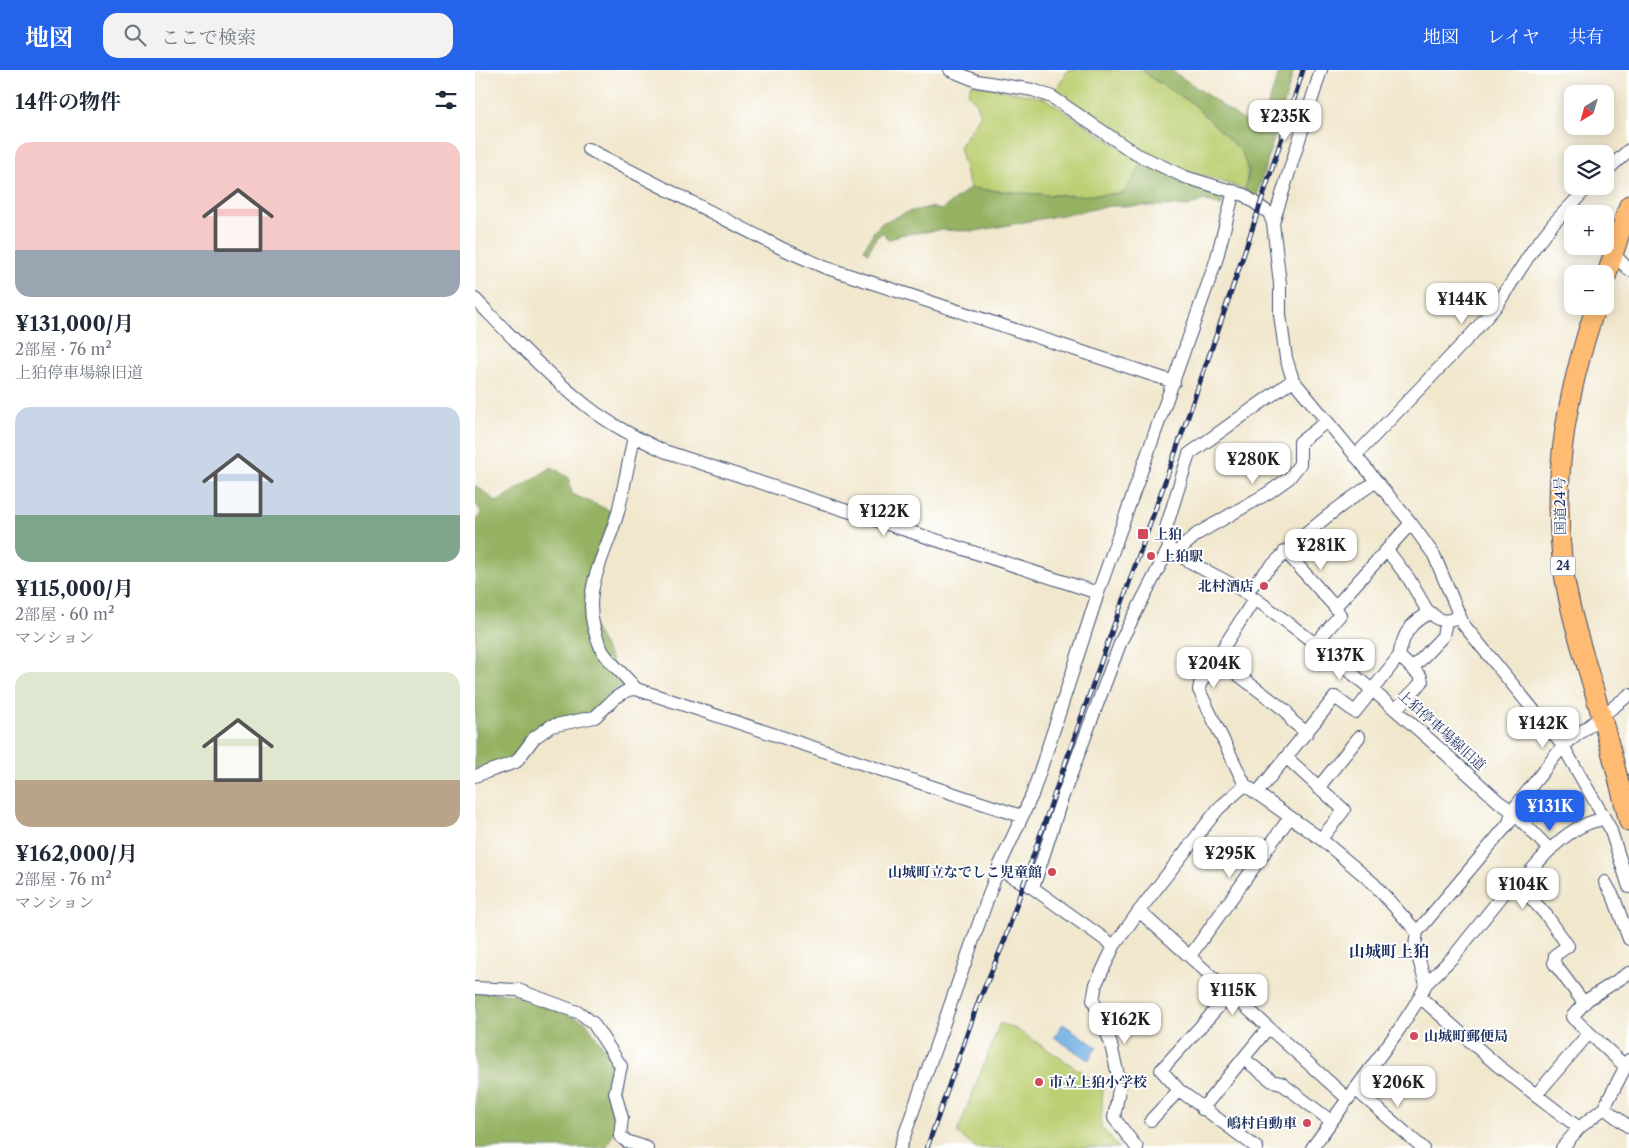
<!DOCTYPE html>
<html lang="ja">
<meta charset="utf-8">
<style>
:root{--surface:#fff;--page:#f2f2f3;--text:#1f2937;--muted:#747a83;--accent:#2563eb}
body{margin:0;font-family:"Libre Caslon Text","Noto Serif JP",serif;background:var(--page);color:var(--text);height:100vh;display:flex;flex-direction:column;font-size:19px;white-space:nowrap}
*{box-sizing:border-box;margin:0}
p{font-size:16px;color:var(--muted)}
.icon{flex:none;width:28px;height:28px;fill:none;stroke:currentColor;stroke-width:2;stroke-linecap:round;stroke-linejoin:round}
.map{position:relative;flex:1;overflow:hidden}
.details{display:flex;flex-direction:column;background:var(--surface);width:475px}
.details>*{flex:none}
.needle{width:32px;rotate:217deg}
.controls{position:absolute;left:1089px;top:15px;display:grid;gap:10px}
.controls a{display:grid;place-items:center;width:50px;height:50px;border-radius:10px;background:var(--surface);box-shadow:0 2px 12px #0003;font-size:25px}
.price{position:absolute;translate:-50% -42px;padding:0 11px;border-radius:10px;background:#fff;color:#222;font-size:16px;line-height:32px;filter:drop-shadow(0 1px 2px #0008)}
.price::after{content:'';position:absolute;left:50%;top:30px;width:15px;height:11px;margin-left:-8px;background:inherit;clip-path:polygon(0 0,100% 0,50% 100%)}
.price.active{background:var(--accent);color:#fff}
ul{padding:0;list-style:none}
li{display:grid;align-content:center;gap:10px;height:265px;padding:0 15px}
li span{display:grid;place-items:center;height:155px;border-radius:15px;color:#555}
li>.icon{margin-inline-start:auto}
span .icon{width:90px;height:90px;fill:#fffc;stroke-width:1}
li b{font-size:21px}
h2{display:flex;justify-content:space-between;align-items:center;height:60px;padding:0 15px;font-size:21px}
header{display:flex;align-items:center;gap:30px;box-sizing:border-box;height:70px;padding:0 25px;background:var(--accent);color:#fff}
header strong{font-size:24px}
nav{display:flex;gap:28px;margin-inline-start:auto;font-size:18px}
.search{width:350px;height:45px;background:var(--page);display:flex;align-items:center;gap:12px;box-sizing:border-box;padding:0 18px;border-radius:15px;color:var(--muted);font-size:19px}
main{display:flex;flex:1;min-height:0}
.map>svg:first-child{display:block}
.green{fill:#bccf72;stroke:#6c7f68}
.forest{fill:#95b264;stroke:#587061}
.water{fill:#71aee3;stroke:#466ea0}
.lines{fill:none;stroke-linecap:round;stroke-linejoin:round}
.minor-casing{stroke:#3b4b6f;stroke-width:14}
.highway-casing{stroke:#3b4b6f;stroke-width:21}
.minor{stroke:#fff;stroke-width:12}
.highway{stroke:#febb71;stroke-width:19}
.rail-casing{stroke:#1b2f5e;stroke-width:5}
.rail{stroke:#fff;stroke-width:3;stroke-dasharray:9;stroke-linecap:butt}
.poi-dot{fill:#d1495b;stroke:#fff;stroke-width:2}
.labels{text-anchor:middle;stroke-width:4;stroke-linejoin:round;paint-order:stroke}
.shield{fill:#fff;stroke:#5f6d8e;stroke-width:1}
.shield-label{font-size:12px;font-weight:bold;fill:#1b2f5e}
.street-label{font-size:14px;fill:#1b2f5e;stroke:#fff}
.poi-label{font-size:14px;font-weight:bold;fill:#1b2f5e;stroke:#fff;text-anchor:start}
.quarter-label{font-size:16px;font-weight:bold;fill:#1b2f5e;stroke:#fff}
</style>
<header>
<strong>地図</strong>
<div class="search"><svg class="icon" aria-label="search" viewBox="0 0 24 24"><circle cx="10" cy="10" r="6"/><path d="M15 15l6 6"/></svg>ここで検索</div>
<nav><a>地図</a><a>レイヤ</a><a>共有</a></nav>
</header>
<main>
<section class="details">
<h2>14件の物件<svg class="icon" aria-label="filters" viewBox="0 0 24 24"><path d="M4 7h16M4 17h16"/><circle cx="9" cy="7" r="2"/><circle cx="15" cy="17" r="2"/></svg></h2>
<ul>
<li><span style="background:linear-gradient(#f6c9c9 70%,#9aa5b1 0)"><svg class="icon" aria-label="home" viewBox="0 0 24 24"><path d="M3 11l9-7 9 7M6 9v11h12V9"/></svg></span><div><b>¥131,000/月</b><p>2部屋 · 76 m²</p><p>上狛停車場線旧道</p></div></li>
<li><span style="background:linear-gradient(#c9d6e8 70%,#7fa58c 0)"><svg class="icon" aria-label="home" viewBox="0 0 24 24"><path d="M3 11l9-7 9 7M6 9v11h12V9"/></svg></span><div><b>¥115,000/月</b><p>2部屋 · 60 m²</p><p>マンション</p></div></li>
<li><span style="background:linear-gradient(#dfe7d0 70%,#b9a48a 0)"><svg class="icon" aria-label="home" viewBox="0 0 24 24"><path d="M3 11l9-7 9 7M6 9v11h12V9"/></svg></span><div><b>¥162,000/月</b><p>2部屋 · 76 m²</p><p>マンション</p></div></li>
</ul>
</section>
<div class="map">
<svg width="1154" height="1078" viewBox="0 0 1154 1078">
<rect width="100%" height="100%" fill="#fff"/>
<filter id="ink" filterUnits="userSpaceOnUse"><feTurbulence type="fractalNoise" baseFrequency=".02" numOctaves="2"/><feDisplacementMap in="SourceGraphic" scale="10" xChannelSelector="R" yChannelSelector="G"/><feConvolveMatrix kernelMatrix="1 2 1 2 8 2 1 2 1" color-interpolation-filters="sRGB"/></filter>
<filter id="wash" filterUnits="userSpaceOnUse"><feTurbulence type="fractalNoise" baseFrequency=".0096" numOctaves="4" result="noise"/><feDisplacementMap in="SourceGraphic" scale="20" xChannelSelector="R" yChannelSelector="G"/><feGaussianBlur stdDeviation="1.12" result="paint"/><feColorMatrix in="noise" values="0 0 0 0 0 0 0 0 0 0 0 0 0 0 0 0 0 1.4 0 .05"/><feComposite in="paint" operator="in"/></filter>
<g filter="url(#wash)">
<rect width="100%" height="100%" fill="#f1e7cd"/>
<path class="green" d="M593,0h74c10,10 24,15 36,23 17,11 57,46 66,63 5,12 3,22 1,34 -35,-14 -74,-21 -108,-40 -29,-17 -56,-38 -83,-57z
M496,14l73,14 99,64 -19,31c-51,6 -103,0 -154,-5l-11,-41 22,-32 -4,-11 -9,-11z
M525,953l16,6 87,57 -2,41 18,21h-143l-19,-15z"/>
<path class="forest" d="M668,0h28l88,61 21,-61 13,3 -37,126 -11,-9 4,-18 -8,-21 -49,-48 -38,-23z
M668,92l77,27 4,9 -3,8 -17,-6 -16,6h-78l-134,25 -36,-1 -40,5 -12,5 -5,-8 -7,6 -8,15 -4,-4 10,-18 8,-8 26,-11 22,-5 11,3 29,-22c51,5 103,11 154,5z
M77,397l17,11 3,16 41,18 -27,100 39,73 -14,6 -13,16 -10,7 -28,3 -25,9 -19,27 -9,7 -32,10v-251h4l2,-8 -6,-8v-18l22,17z
M0,922l43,3 68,27 31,45 2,55 -13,26h-131z"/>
<path class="water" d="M588,954l34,23 -9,13 -34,-23z"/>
</g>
<g filter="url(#ink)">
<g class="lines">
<g class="minor-casing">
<path id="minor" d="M475,0l27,11 56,9 19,7 84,57 49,23 59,18 25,18 4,10 7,61v31l6,43 7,22 118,143 23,32 29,69 100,122 47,82 19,59
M113,79l195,100 41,18 350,115
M1130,102l24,-22
M798,153l48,-153
M1139,184l15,16
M0,229c36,37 72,76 113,108 23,18 49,31 76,44l434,142
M159,366c-5,25 -10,51 -16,76 -14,50 -42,82 -17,136 4,11 26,29 35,41
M880,386l116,-121 26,-30 37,-57 19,-24 36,-38
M694,478c26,20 58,31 85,50 87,62 166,132 245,204l13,9 37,38
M912,480l22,29 18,31 11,9 8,2 13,-4
M810,481l50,56
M701,483l21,-19 71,-41 21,-15 11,-14v-22l26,-20
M771,522c42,-45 78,-76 129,-110
M840,574l25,-29 -5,-8 76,-84
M742,589l69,52 6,10 15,12
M938,598l30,-32 3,-15
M922,638l25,-26 -1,-5 -22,-21c4,-21 11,-35 32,-43
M812,688l57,52 -23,29
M0,706l41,-14 18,-24 17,-12 44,-9 20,-19 13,-8 8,-1 385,127
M770,715l-46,-95 1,-6 55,-86
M843,718l41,-51
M782,723l78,-96 20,15 44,-56
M523,799l35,19
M1130,812l9,16 15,41
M1044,815l28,31 21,30 -13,9 -1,8 30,40
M664,841l209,188
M639,876l-81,-58 29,-90 59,-157 48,-93 -3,-20 23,-74 104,-74
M715,886l100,-139
M951,914l28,-28 56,-70 9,-1c21,-26 50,-62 86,-66
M0,918l43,2 62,23 13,10 28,43 -6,27 7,25 -2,18 6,5 21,7
M755,924l-69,76 18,20 78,58
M945,927l77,68 82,63
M769,989l28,22 9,2 50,38
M1151,997l-54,-50 15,-17 42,-27
M880,1019l68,59
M1061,1025l53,-62
M1129,1038l25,19
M727,1039l66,-81
M676,1050l28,-30
M425,1078l98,-279 34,-74 23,-69 43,-133 118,-332 18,-70
M662,1078l-23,-30 6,-34 -10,-43 -17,-41 3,-16 18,-38 25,-35 79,-102 27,-24 76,54 52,44 44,49
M837,1078l86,-117 22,-34 6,-13 -11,-38 2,-14 92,-109 3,-12 51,-65 66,-51
M1087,1078l17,-20 25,-20 25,-48"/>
</g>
<g class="highway-casing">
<path id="highway" d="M1130,210l24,-75
M1121,236c-28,83 -44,165 -34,252 5,50 22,96 35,143 12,40 22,81 32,121"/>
</g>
<use href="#minor" class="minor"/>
<use href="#highway" class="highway"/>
<g class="rail-casing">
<path id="rail" d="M503,933l26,-61c97,-292 209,-578 299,-872
M452,1078l53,-151"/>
</g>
<use href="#rail" class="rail"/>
</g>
</g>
<g class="poi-dot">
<rect x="662" y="458" width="12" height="12" rx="2.5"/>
<circle cx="676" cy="486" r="5"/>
<circle cx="789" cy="516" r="5"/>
<circle cx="577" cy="802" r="5"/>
<circle cx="939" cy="966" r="5"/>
<circle cx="564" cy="1012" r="5"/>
<circle cx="832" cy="1053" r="5"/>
</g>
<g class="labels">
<rect class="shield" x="1075.5" y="486.5" width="25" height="19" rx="4"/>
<g class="shield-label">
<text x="1088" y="500">24</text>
</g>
<g class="street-label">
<text transform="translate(1085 436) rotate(-91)" y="5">国道24号</text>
<text transform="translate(967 660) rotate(42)" y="5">上狛停車場線旧道</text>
</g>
<g class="poi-label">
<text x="679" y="469">上狛</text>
<text x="686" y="491">上狛駅</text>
<text x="779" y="521" text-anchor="end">北村酒店</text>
<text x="567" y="807" text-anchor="end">山城町立なでしこ児童館</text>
<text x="949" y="971">山城町郵便局</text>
<text x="574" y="1017">市立上狛小学校</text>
<text x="822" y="1058" text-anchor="end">嶋村自動車</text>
</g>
<g class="quarter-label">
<text x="914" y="887">山城町上狛</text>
</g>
</g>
</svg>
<div class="controls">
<a><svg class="needle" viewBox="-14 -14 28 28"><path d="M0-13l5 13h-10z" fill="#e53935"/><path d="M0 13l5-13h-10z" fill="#747a83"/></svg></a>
<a><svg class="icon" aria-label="layers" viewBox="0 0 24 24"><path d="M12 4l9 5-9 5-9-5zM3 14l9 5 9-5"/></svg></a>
<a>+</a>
<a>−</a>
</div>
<b class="price" style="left:810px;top:72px">¥235K</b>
<b class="price" style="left:987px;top:255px">¥144K</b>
<b class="price" style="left:778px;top:415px">¥280K</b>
<b class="price" style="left:409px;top:467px">¥122K</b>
<b class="price" style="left:846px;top:501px">¥281K</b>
<b class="price" style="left:865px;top:611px">¥137K</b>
<b class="price" style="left:739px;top:619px">¥204K</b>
<b class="price" style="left:1068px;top:679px">¥142K</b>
<b class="price active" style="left:1075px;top:762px">¥131K</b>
<b class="price" style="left:755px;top:809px">¥295K</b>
<b class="price" style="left:1048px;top:840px">¥104K</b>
<b class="price" style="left:758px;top:946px">¥115K</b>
<b class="price" style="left:650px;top:975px">¥162K</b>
<b class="price" style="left:923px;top:1038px">¥206K</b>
</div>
</main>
